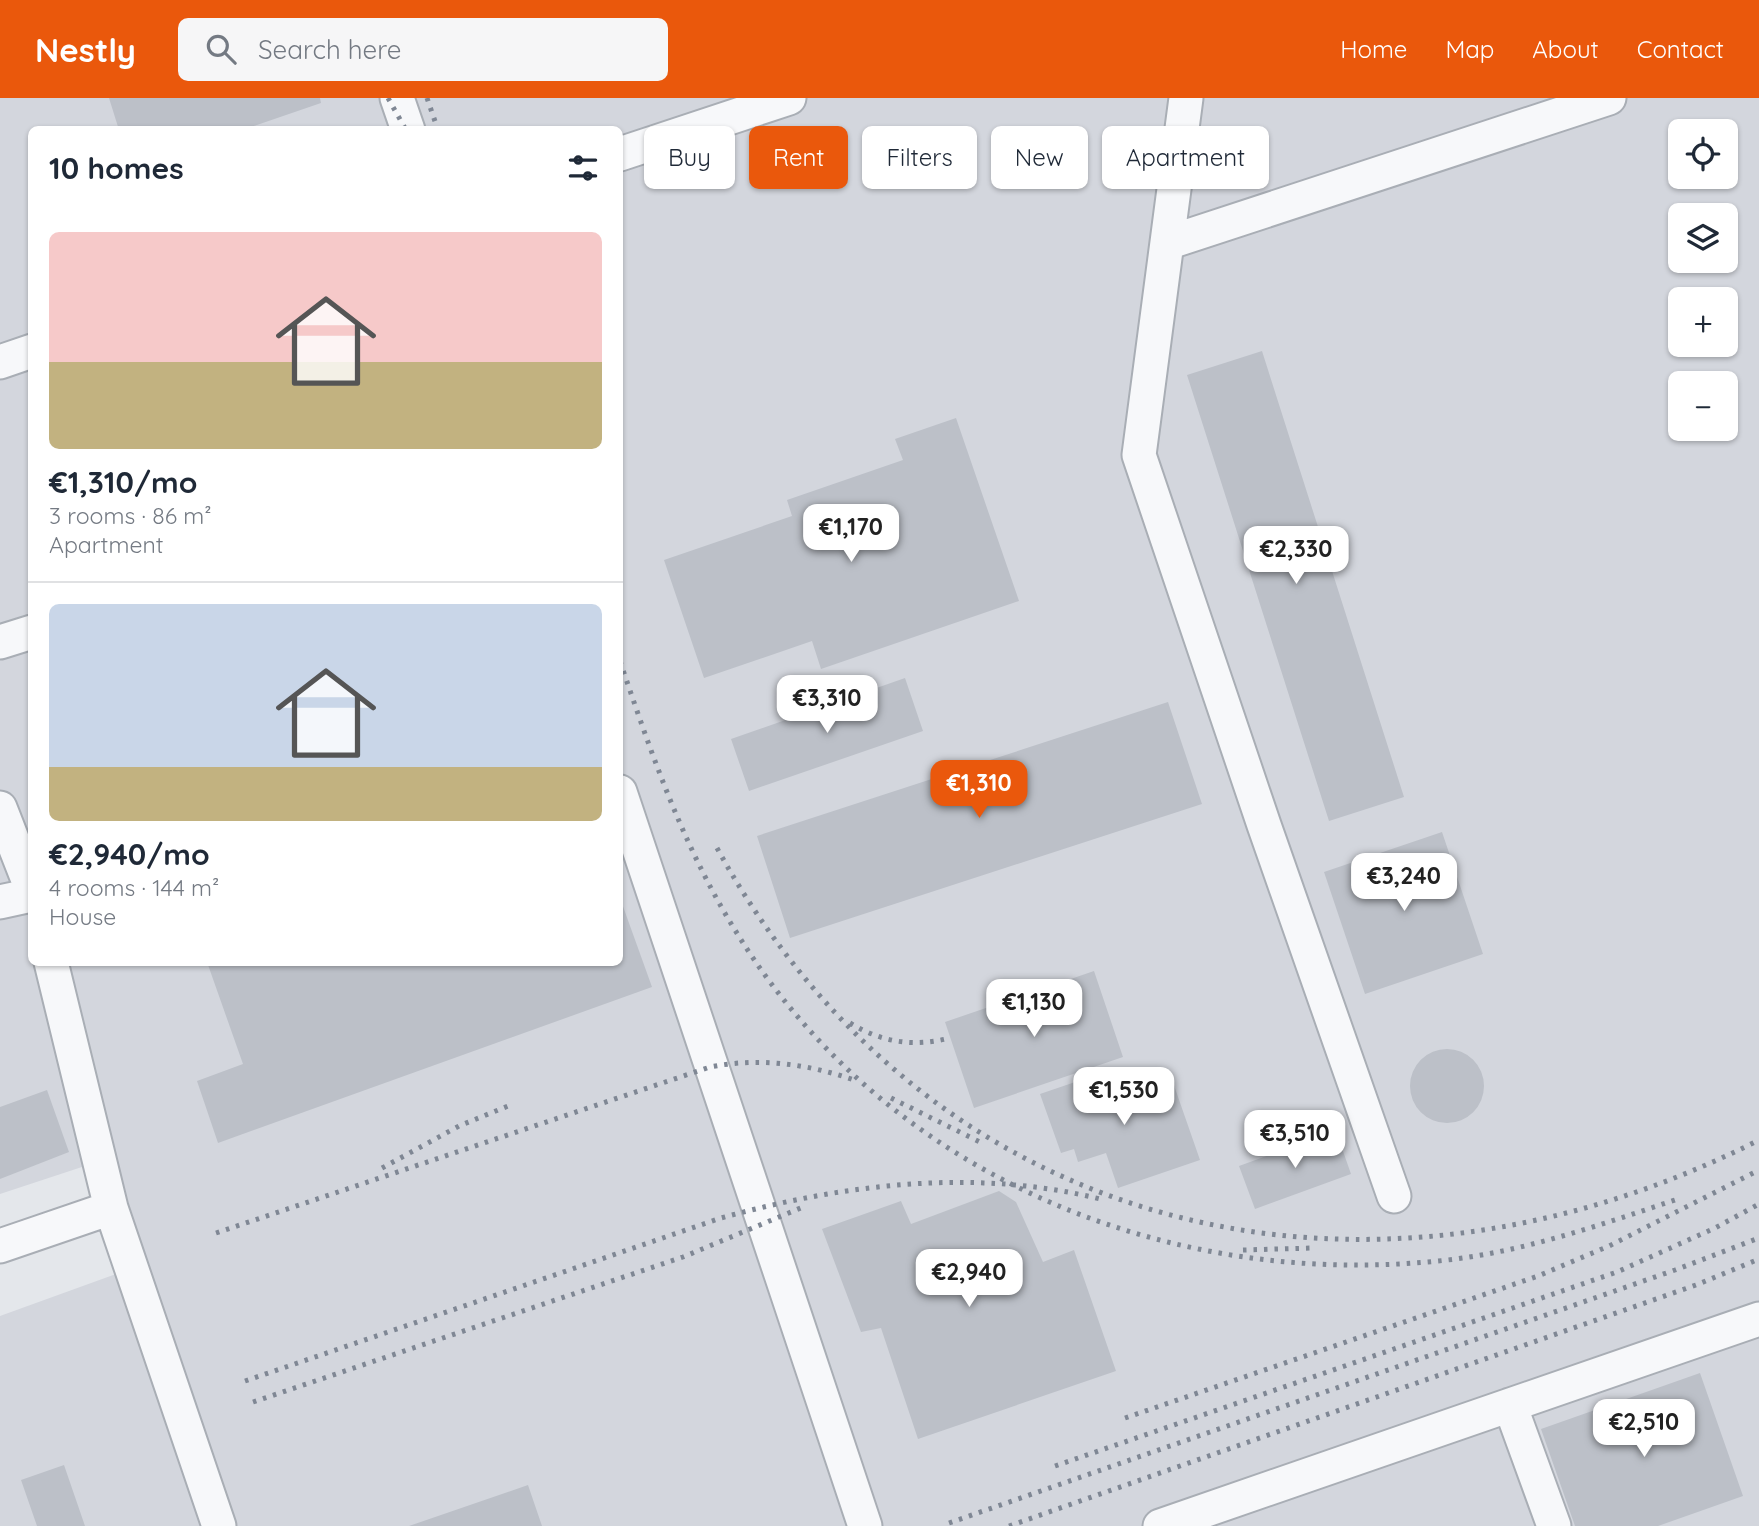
<!DOCTYPE html>
<meta charset="utf-8">
<style>
:root{--surface:#fff;--page:#f6f6f7;--text:#1f2937;--muted:#747a83;--line:#e0e1e3;--accent:#ea580c}
body{margin:0;font-family:Quicksand,sans-serif;background:var(--page);color:var(--text);height:100vh;display:flex;flex-direction:column;font-size:26px;white-space:nowrap}
*{box-sizing:border-box;margin:0}
p{font-size:23px;color:var(--muted)}
.icon{flex:none;width:38px;height:38px;fill:none;stroke:currentColor;stroke-width:2;stroke-linecap:round;stroke-linejoin:round}
.map{position:relative;flex:1;overflow:hidden}
.side{position:absolute;left:28px;top:28px;width:595px;height:840px;display:flex;flex-direction:column;background:var(--surface);border-radius:10px;box-shadow:0 2px 5px #0004}
.side>*{flex:none}
.top-card{position:absolute;left:644px;top:28px;width:665px;height:63px;display:flex;gap:14px}
.buttons{position:absolute;left:1668px;top:21px;display:grid;gap:14px}
.buttons a{display:grid;place-items:center;width:70px;height:70px;border-radius:10px;background:var(--surface);box-shadow:0 2px 5px #0004;font-size:35px}
.price{position:absolute;translate:-50% -60px;padding:0 16px;border-radius:14px;background:#fff;color:#222;font-size:23px;line-height:46px;filter:drop-shadow(0 2px 4px #0008)}
.price::after{content:'';position:absolute;left:50%;top:42px;width:21px;height:16px;margin-left:-10px;background:inherit;clip-path:polygon(0 0,100% 0,50% 100%)}
.price.on{background:var(--accent);color:#fff}
ul{padding:0;list-style:none}
li{display:grid;align-content:center;gap:14px;height:371px;padding:0 21px}
li+li{border-top:2px solid var(--line)}
li span{display:grid;place-items:center;height:217px;border-radius:10px;color:#555}
li>.icon{margin-inline-start:auto}
span .icon{width:126px;height:126px;fill:#fffc;stroke-width:1}
li b{font-size:30px}
h2{display:flex;justify-content:space-between;align-items:center;height:84px;padding:0 21px;font-size:30px}
.chip{padding:0 24px;border-radius:10px;background:var(--surface);box-shadow:0 2px 5px #0004;font-size:24px;line-height:63px}
.chip.on{background:var(--accent);color:#fff}
header{display:flex;align-items:center;gap:42px;box-sizing:border-box;height:98px;padding:0 35px;background:var(--accent);color:#fff}
header strong{font-size:33px}
nav{display:flex;gap:38px;margin-inline-start:auto;font-size:24px}
.search{width:490px;height:63px;background:var(--page);display:flex;align-items:center;gap:18px;box-sizing:border-box;padding:0 24px;border-radius:10px;color:var(--muted);font-size:26px}
.map>svg:first-child{display:block}
.built{fill:#d3d6dd;fill-rule:evenodd}
.building{fill:#bcc0c8}
.lines{fill:none;stroke-linecap:round;stroke-linejoin:round}
.minor-casing{stroke:#a9aeb5;stroke-width:37}
.minor{stroke:#f7f8fa;stroke-width:33}
.rail{stroke:#7f8794;stroke-width:5;stroke-dasharray:3.5 7;stroke-linecap:butt}
</style>
<header>
<strong>Nestly</strong>
<div class="search"><svg class="icon" aria-label="search" viewBox="0 0 24 24"><circle cx="10" cy="10" r="6"/><path d="M15 15l6 6"/></svg>Search here</div>
<nav><a>Home</a><a>Map</a><a>About</a><a>Contact</a></nav>
</header>
<div class="map">
<svg width="1759" height="1428" viewBox="0 0 1759 1428">
<rect width="100%" height="100%" fill="#e4e7eb"/>
<path class="built" d="M0,0h1759v1428h-1759v-210l127,-46 -36,-106 -91,30zM32,32h588v832h-588zM1680,33h46v46h-46zM1680,117h46v46h-46zM1680,201h46v46h-46zM1680,285h46v46h-46z"/>
<path class="building" d="M109,0h211l1,5 -79,27h-123z
M1262,253l142,446 -75,24 -142,-446z
M956,320l63,183 -198,68 -9,-28 -108,37 -40,-118 128,-44 -5,-16 116,-40 -8,-21z
M905,580l18,53 -174,60 -18,-52z
M1168,604l34,102 -412,134 -33,-102z
M1442,734l41,122 -118,40 -41,-122z
M620,800l32,89 -434,156 -21,-62 46,-17 -36,-102h413z
M1094,873l29,86 -149,51 -29,-86z
M1410 988a37 37 0 1 1 74 0a37 37 0 1 1-74 0Z
M1169,973l31,89 -82,28 -12,-35 -28,9 -4,-13 -13,4 -21,-59 41,-14 7,19z
M47,992l22,62 -69,27v-72z
M1336,1033l15,43 -96,35 -16,-43z
M999,1093l17,11 27,60 31,-12 42,121 -198,68 -37,-111 -20,4 -39,-103 79,-28 10,23z
M1700,1275l43,123 -85,30h-83l-34,-97z
M64,1367l21,61h-48l-16,-46z
M528,1387l14,41h-133z"/>
<g class="lines">
<g class="minor-casing">
<path id="minor" d="M397,0l11,32
M1186,0l-47,357 125,370 130,371
M620,56l169,-56
M1167,145l442,-145
M0,264l32,-11
M0,544l32,-10
M620,694l245,734
M0,710l32,82
M0,804l32,-7
M51,864l60,246 108,318
M0,1148l111,-38
M1510,1307l44,121
M1160,1428l599,-207"/>
</g>
<use href="#minor" class="minor"/>
<path class="rail" d="M388,0l18,32
M427,0l11,32
M620,563c31,92 63,185 115,269 147,242 426,359 703,331 82,-8 159,-35 237,-61
M717,750c216,394 653,489 1042,292
M850,925c33,20 64,24 100,15
M891,1000l91,45
M382,1070l77,-42 49,-20
M216,1135l494,-166c50,-10 99,-3 147,14
M1243,1152l70,-2
M245,1283l476,-163c123,-34 254,-50 379,-19
M253,1304l430,-145 120,-50
M1125,1320l413,-142 71,-30 150,-76
M1055,1368l562,-194 98,-44 44,-24
M949,1425l726,-253 84,-32
M1009,1428l687,-241 63,-26"/>
</g>
</svg>
<div class="buttons">
<a><svg class="icon" aria-label="locate" viewBox="0 0 24 24"><circle cx="12" cy="12" r="6"/><path d="M12 2v4M12 18v4M2 12h4M18 12h4"/></svg></a>
<a><svg class="icon" aria-label="layers" viewBox="0 0 24 24"><path d="M12 4l9 5-9 5-9-5zM3 14l9 5 9-5"/></svg></a>
<a>+</a>
<a>−</a>
</div>
<b class="price" style="left:851px;top:466px">€1,170</b>
<b class="price" style="left:1296px;top:488px">€2,330</b>
<b class="price" style="left:827px;top:637px">€3,310</b>
<b class="price on" style="left:979px;top:722px">€1,310</b>
<b class="price" style="left:1404px;top:815px">€3,240</b>
<b class="price" style="left:1034px;top:941px">€1,130</b>
<b class="price" style="left:1124px;top:1029px">€1,530</b>
<b class="price" style="left:1295px;top:1072px">€3,510</b>
<b class="price" style="left:969px;top:1211px">€2,940</b>
<b class="price" style="left:1644px;top:1361px">€2,510</b>
<div class="top-card">
<a class="chip">Buy</a>
<a class="chip on">Rent</a>
<a class="chip">Filters</a>
<a class="chip">New</a>
<a class="chip">Apartment</a>
</div>
<section class="side">
<h2>10 homes<svg class="icon" aria-label="filters" viewBox="0 0 24 24"><path d="M4 7h16M4 17h16"/><circle cx="9" cy="7" r="2"/><circle cx="15" cy="17" r="2"/></svg></h2>
<ul>
<li><span style="background:linear-gradient(#f6c9c9 60%,#c2b280 0)"><svg class="icon" aria-label="home" viewBox="0 0 24 24"><path d="M3 11l9-7 9 7M6 9v11h12V9"/></svg></span><div><b>€1,310/mo</b><p>3 rooms · 86 m²</p><p>Apartment</p></div></li>
<li><span style="background:linear-gradient(#c9d6e8 75%,#c2b280 0)"><svg class="icon" aria-label="home" viewBox="0 0 24 24"><path d="M3 11l9-7 9 7M6 9v11h12V9"/></svg></span><div><b>€2,940/mo</b><p>4 rooms · 144 m²</p><p>House</p></div></li>
</ul>
</section>
</div>
